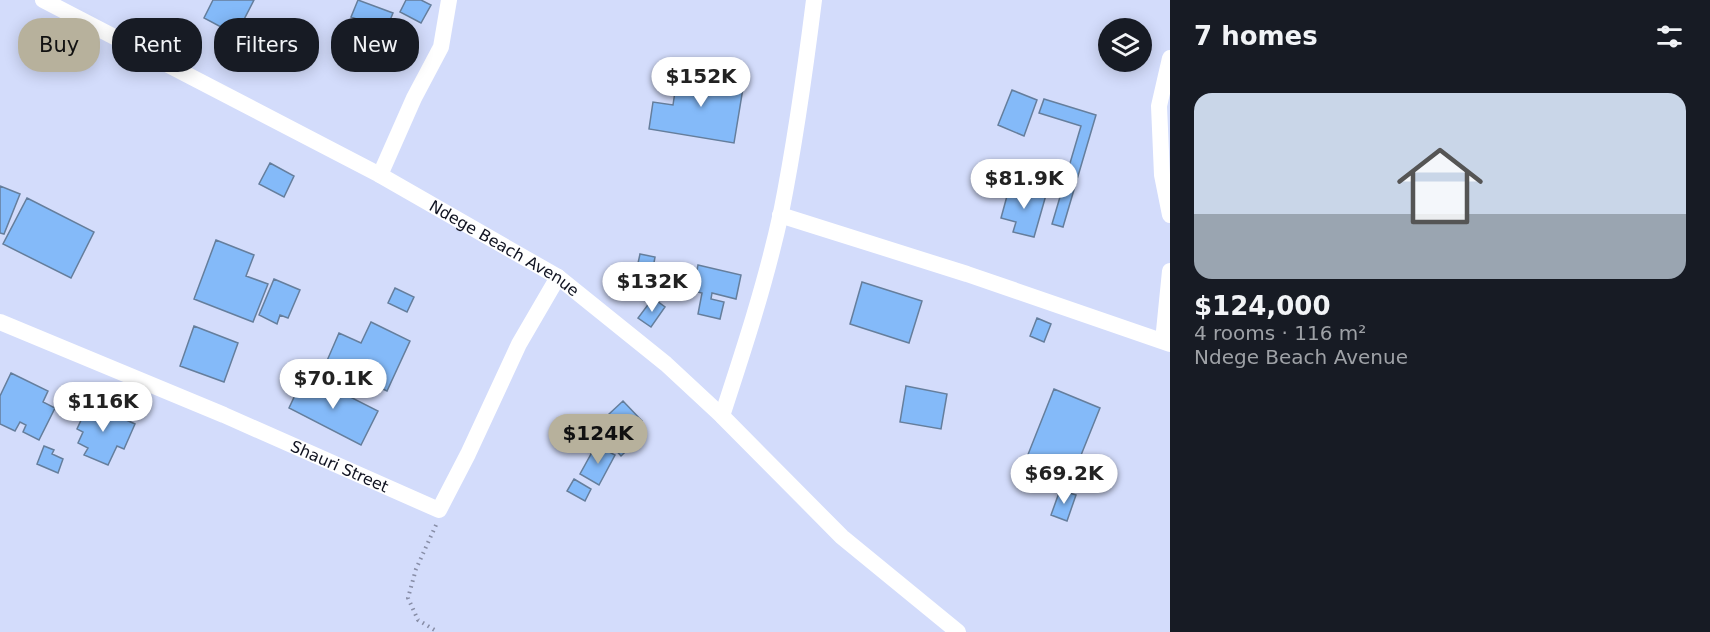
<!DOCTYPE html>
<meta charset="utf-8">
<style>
:root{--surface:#171b24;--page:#242831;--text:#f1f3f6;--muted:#9ea1a6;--line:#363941;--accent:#b7b19c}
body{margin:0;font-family:"DejaVu Sans",sans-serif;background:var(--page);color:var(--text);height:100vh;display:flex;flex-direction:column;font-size:22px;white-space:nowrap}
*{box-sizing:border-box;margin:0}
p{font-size:20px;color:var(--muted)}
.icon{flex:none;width:33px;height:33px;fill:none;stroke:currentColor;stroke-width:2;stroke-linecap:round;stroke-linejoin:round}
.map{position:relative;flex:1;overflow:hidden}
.side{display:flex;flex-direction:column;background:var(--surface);width:540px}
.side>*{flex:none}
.top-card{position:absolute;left:18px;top:18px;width:570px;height:54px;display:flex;gap:12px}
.tools{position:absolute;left:1098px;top:18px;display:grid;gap:12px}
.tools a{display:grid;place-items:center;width:54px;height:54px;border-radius:50%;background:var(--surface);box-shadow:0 3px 15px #0003;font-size:30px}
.price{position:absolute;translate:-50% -51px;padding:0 14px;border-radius:21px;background:#fff;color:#222;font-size:20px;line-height:39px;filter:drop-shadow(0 2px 3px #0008)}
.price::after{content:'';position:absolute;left:50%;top:36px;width:18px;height:14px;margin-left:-9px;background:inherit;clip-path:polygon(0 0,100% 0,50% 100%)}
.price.active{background:var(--accent);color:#111}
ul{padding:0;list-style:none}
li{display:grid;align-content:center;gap:12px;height:318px;padding:0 24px}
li+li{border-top:2px solid var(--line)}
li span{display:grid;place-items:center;height:186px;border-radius:18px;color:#555}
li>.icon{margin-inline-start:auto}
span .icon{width:108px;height:108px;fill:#fffc;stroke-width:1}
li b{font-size:26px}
h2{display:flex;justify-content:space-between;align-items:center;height:72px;padding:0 24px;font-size:26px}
.pill{padding:0 21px;border-radius:24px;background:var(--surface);box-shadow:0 3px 15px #0003;font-size:21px;line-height:54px}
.pill.active{background:var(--accent);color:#111}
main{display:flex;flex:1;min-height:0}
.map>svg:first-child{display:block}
.building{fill:#84baf9;stroke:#657e9c;stroke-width:1.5}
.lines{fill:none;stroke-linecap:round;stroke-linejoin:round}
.path{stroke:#878da6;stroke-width:4;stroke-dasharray:1.5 4.5;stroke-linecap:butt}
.minor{stroke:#fff;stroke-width:16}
.labels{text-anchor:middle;stroke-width:4.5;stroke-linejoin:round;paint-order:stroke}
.street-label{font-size:16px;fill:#101321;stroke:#d3dcfb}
</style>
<main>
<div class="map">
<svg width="1170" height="632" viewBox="0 0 1170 632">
<rect width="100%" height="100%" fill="#d3dcfb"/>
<path class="building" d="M213,0h41l-18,35 -32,-17z
M358,0l35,13 -7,17 -35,-13z
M406,0h15l10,5 -10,18 -21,-11z
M678,71l66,11 -10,61 -85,-14 4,-27 20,3z
M1012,90l25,10 -13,36 -26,-11z
M1044,99l52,16 -33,112 -11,-3 29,-98 -42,-13z
M270,163l24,13 -10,21 -25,-13z
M1010,185l36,10 -12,42 -21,-5 3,-10 -15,-4z
M0,186l20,8 -16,40 -4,-1z
M27,198l67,34 -23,46 -68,-34z
M216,240l38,15 -8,21 22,8 -15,38 -59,-23z
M640,254l15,3 -4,23 -16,-3z
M698,265l43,10 -5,24 -24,-6 -1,6 13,3 -4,17 -22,-5 4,-21 -9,-2z
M274,279l26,11 -12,28 -8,-3 -3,9 -18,-9z
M862,282l60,19 -13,42 -59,-19z
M395,288l19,9 -7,15 -19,-9z
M653,298l12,9 -14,20 -13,-9z
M1037,318l14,6 -7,18 -14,-6z
M371,322l39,19 -23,50 -61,-28 13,-30 22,10z
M194,326l44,17 -14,39 -44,-16z
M11,373l37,18 -5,11 12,6 -16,32 -16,-8 3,-7 -6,-3 -5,9 -15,-7v-28z
M305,374l73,37 -17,34 -72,-37z
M906,386l41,8 -6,35 -41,-7z
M1054,389l46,19 -27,67 -46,-18z
M623,401l19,20 -12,11 8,8 -17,16 -26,-29z
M89,403l46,21 -11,25 -7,-3 -9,19 -24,-10 4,-7 -10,-5 5,-11 -6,-3z
M596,445l19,10 -16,30 -19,-11z
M44,446l10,4 -2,4 11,5 -5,14 -21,-9z
M574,479l17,10 -6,12 -18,-10z
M1060,490l16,5 -9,26 -16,-6z"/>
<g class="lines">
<path class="path" d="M436,525l-20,44 -8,29 10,22 20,12"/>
<g class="minor">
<path id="s1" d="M43,0l337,175 178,102 108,87 56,52 120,121 116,95"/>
<path d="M1170,58l-11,48 3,69 8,40"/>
<path d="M380,175l34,-77 27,-51 8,-47"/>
<path d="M780,215l187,59 203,70"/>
<path id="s2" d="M0,322l224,93 215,95 29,-56 51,-110 39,-67"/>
<path d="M1163,341l7,-70"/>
<path d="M722,416c22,-67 44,-134 59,-203 14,-70 24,-141 33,-213"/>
</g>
</g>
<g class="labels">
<g class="street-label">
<text dy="6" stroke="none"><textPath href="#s1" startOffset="524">Ndege Beach Avenue</textPath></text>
<text dy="6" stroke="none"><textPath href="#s2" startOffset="369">Shauri Street</textPath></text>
</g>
</g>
</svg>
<div class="tools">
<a><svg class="icon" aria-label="layers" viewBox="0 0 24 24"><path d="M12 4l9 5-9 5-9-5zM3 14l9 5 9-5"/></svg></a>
</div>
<b class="price" style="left:701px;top:108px">$152K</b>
<b class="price" style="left:1024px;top:210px">$81.9K</b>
<b class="price" style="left:652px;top:313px">$132K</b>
<b class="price" style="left:333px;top:410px">$70.1K</b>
<b class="price" style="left:103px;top:433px">$116K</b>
<b class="price active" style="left:598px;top:465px">$124K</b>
<b class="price" style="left:1064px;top:505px">$69.2K</b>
<div class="top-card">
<a class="pill active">Buy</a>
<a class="pill">Rent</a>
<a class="pill">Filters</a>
<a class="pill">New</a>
</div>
</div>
<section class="side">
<h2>7 homes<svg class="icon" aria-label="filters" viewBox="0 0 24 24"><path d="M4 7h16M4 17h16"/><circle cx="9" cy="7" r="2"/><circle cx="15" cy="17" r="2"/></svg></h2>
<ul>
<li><span style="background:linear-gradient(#c9d6e8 65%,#9aa5b1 0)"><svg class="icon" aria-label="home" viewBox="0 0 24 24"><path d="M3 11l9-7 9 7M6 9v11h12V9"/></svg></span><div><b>$124,000</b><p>4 rooms · 116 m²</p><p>Ndege Beach Avenue</p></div></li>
</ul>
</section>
</main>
